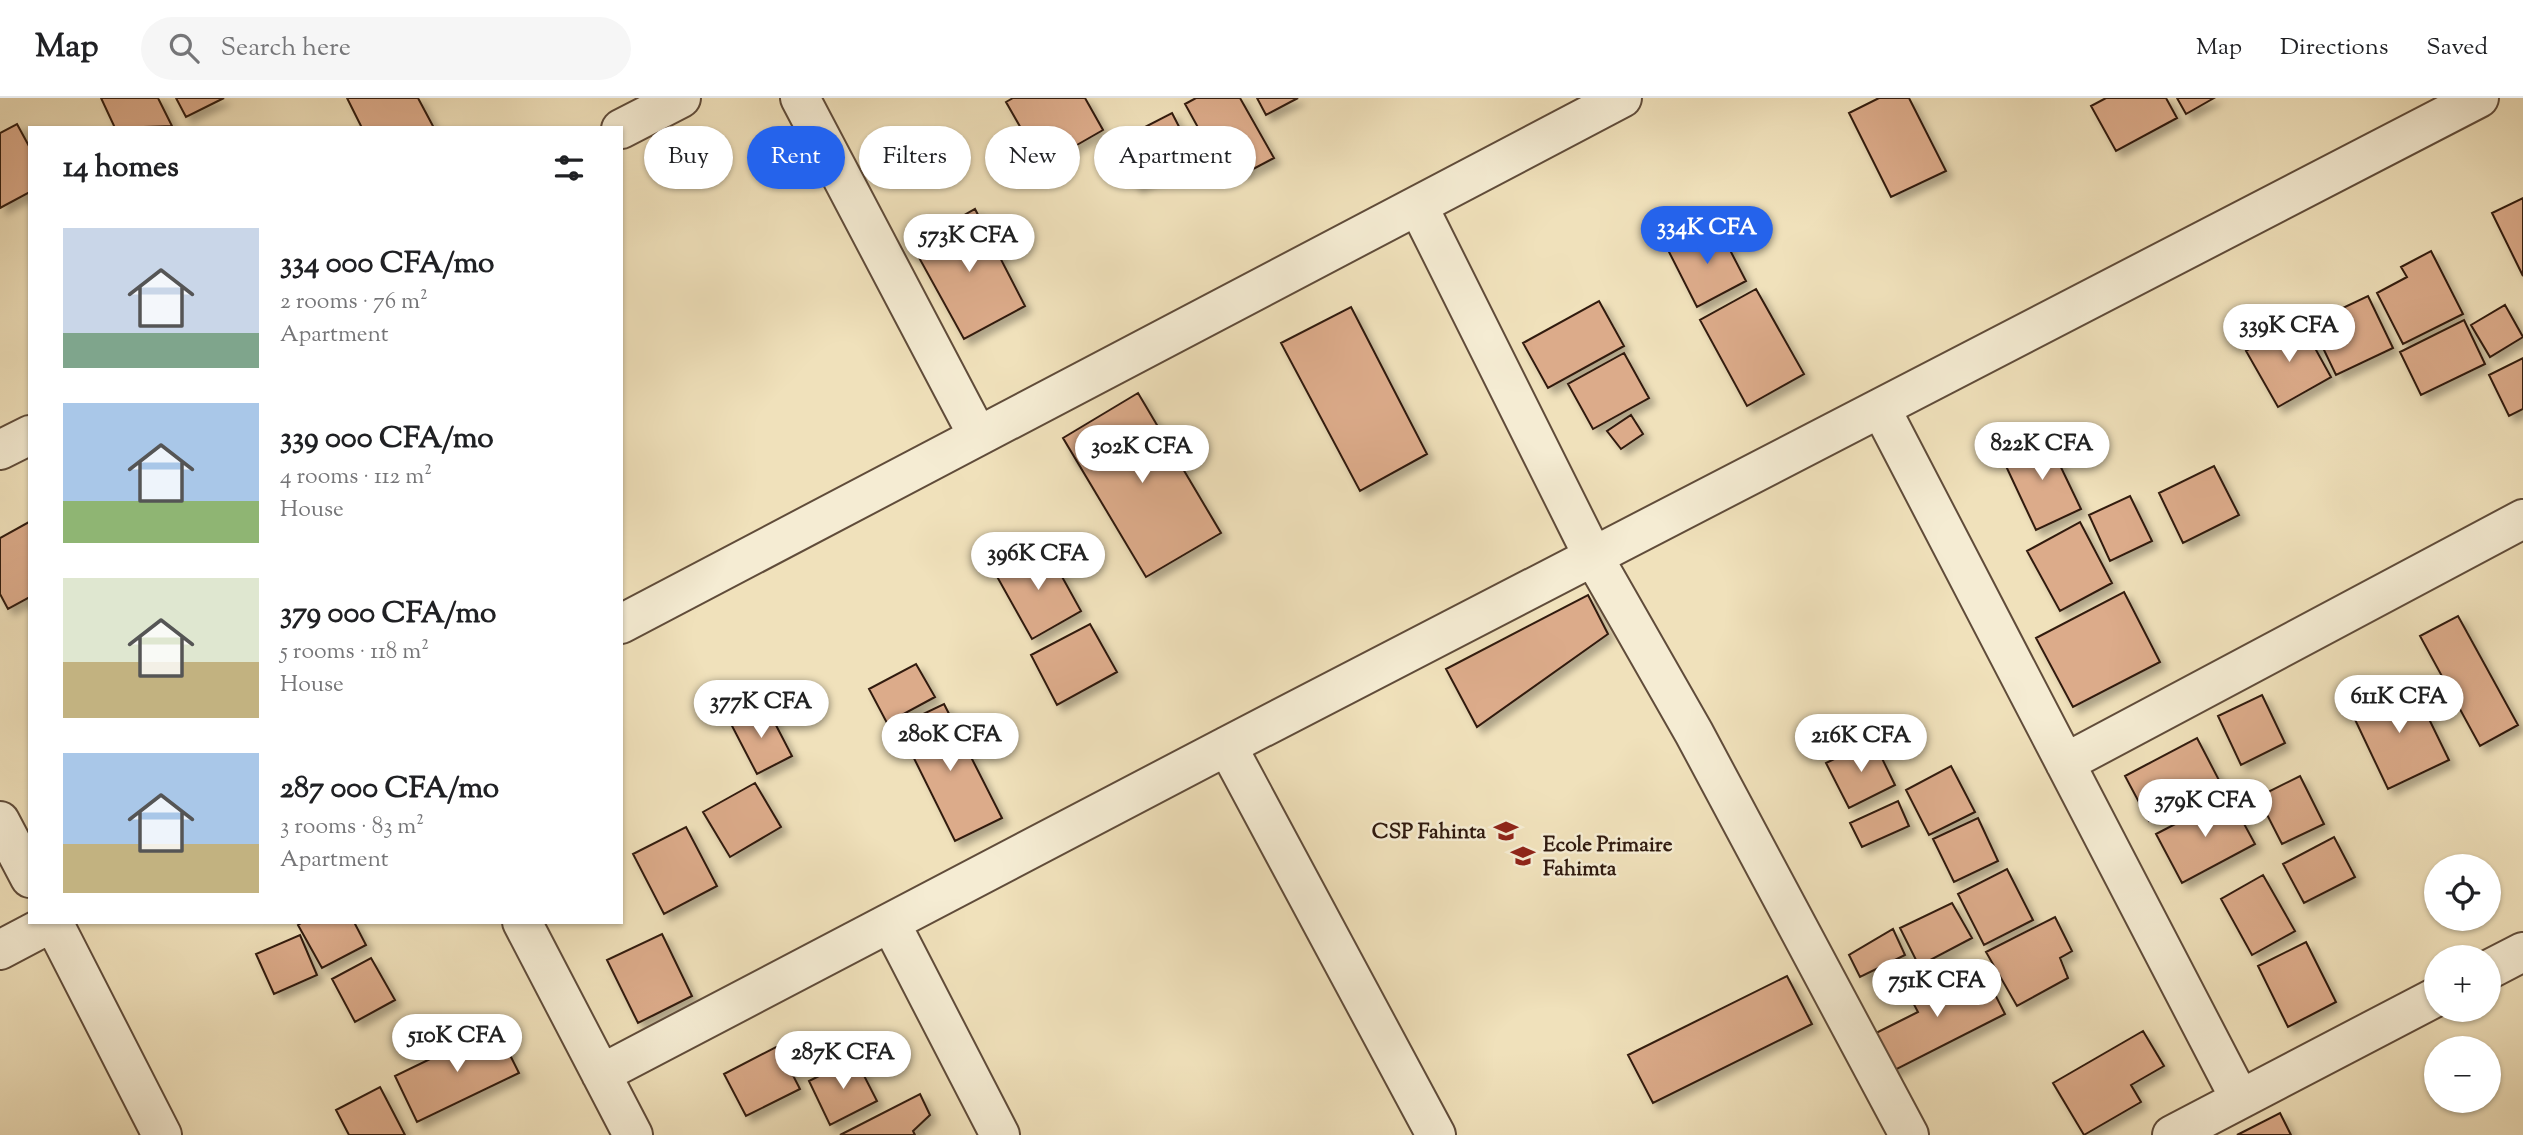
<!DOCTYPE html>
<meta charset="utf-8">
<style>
:root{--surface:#fff;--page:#f6f6f6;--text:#202124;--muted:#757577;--line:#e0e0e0;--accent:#2563eb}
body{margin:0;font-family:"Sorts Mill Goudy",serif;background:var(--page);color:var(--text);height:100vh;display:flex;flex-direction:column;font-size:26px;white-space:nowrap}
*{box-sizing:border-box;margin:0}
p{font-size:23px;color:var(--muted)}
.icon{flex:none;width:38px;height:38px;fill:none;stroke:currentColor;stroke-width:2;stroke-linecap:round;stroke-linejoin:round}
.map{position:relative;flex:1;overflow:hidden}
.panel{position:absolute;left:28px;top:28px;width:595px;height:798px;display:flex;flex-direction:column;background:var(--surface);border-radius:0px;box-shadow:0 2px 5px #0004}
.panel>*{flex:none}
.top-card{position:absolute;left:644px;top:28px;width:665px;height:63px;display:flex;gap:14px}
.buttons{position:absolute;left:2424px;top:756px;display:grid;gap:14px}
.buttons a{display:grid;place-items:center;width:77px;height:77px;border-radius:50%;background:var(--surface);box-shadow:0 2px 5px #0004;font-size:35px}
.price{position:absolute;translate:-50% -60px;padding:0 16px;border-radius:24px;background:#fff;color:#222;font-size:23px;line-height:46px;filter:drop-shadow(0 2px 4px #0008)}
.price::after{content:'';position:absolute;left:50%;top:42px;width:21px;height:16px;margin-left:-10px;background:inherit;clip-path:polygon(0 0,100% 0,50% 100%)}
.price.selected{background:var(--accent);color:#fff}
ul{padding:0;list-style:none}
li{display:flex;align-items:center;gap:21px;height:175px;padding:0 35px}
li span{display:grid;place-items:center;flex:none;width:196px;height:140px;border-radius:0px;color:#555}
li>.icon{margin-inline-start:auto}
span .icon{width:84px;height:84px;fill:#fffc;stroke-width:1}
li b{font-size:30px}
h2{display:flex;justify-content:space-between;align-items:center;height:84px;padding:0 35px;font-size:30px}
.chip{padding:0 24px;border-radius:32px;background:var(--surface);box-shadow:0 2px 5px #0004;font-size:24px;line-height:63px}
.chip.selected{background:var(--accent);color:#fff}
header{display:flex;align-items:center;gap:42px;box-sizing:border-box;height:98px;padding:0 35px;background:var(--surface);border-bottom:2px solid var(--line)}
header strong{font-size:33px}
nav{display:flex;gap:38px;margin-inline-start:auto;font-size:24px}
.search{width:490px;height:63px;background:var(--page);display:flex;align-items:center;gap:18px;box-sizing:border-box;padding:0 24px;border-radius:38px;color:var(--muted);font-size:26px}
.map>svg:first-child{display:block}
.building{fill:#dcab8a;stroke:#301a0f;stroke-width:2;filter:url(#shadow)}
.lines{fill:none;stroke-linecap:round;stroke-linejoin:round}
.minor-casing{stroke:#604c3a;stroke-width:42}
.minor{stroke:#f5ecd3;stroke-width:38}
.labels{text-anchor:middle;stroke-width:5;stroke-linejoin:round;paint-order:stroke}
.poi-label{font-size:21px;font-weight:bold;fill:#301a0f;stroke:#f5ecd3;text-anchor:end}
</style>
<header>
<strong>Map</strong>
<div class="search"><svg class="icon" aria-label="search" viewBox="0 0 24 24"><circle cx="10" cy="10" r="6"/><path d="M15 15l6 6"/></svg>Search here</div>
<nav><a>Map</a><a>Directions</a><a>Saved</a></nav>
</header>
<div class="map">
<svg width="2523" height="1037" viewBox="0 0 2523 1037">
<defs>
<filter id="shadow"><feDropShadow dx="6" dy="6" stdDeviation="3.5" flood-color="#0004"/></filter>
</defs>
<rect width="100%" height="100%" fill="#f0e1bb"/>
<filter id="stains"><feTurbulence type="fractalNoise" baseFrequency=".00286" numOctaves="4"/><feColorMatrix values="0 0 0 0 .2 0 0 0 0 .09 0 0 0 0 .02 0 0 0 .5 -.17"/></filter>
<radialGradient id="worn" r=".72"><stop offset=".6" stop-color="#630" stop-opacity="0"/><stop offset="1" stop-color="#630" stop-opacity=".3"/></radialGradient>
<path class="building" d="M101,0h57l14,28 -57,2z
M176,0h48l-38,19z
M347,0h71l16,30h-72z
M1013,0h72l18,32 -61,35 -36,-63z
M1196,0h44l34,60 -32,17 -12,-22 -14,7 -31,-56z
M1257,0h41l-32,17z
M1879,0h30l37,73 -55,26 -42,-84z
M2106,0h60l11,20 -61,33 -25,-45z
M2177,0h37l-28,16z
M1172,15l22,43 -58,31 -24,-43z
M17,26l13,24v44l-30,16v-75z
M2523,100v78l-31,-63z
M975,111l50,97 -61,33 -52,-94z
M1717,127l29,56 -49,26 -29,-57z
M2431,153l32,63 -60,30 -26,-51 30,-16 -6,-10z
M1756,191l48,85 -57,32 -47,-86z
M2368,198l25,52 -57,27 -25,-52z
M1599,203l25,45 -76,42 -25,-45z
M2505,207l18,32 -33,20 -19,-32z
M1351,209l76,147 -67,37 -79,-148z
M2464,222l21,44 -64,31 -21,-43z
M2300,223l31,56 -53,30 -32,-56z
M1624,255l25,45 -56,31 -25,-45z
M2523,260v51l-14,7 -20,-41z
M1138,295l83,140 -75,44 -83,-139z
M1631,317l12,19 -22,15 -14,-18z
M2044,334l37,77 -45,21 -31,-66 14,-6 -5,-12z
M2214,368l25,49 -56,28 -24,-50z
M2130,398l22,45 -42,20 -21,-46z
M29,424l1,75 -22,12 -8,-15v-56z
M2080,424l32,61 -52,28 -33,-60z
M1045,448l36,65 -49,28 -37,-66z
M2124,494l36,70 -87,45 -37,-69z
M1588,497l20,39 -131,93 -31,-58z
M2458,518l60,109 -38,21 -60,-110z
M1090,526l27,48 -60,33 -26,-50z
M916,566l19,33 -48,26 -18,-34z
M2410,582l39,80 -61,29 -38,-80z
M2262,597l23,48 -44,22 -23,-49z
M944,606l58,114 -47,23 -57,-115z
M766,608l26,50 -35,18 -26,-50z
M2197,640l24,46 -72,37 -24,-45z
M1873,642l22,45 -46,23 -23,-45z
M1951,668l24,46 -46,23 -23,-45z
M2300,678l24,48 -42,20 -24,-47z
M755,685l26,44 -51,30 -27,-45z
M2229,698l26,48 -73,39 -26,-49z
M1898,703l11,25 -47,21 -12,-24z
M1978,720l20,43 -44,21 -21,-43z
M686,729l31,59 -53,28 -31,-60z
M2334,739l21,40 -51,26 -21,-39z
M2007,771l26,51 -49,25 -26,-51z
M2263,777l32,56 -43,24 -31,-56z
M1952,805l20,35 -53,28 -19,-38z
M2055,819l17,34 -12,7 8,20 -51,28 -31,-54z
M303,824h51l12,23 -44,23 -24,-43z
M1893,831l12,26 -45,22 -11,-22z
M662,836l30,62 -54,27 -31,-63z
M300,837l17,40 -43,19 -18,-40z
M2306,844l30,60 -48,25 -30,-61z
M371,860l24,42 -40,22 -23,-43z
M1979,865l26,51 -122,62 -19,-37 54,-27 -8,-15z
M1787,878l25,48 -159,79 -25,-48z
M496,929l23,46 -102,49 -22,-46z
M2143,933l21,35 -33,19 10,17 -57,33 -31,-52z
M778,948l22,43 -54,27 -22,-42z
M855,960l22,43 -47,24 -21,-44z
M380,989l25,48h-56l-13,-25z
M920,996l10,21 -17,16 2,4h-75z
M2280,1015l11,22h-54z"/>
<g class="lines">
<g class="minor-casing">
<path id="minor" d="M800,0l178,338
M621,31l60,-31
M1418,108l176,352 100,175 215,402
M1881,311l359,690
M0,352l30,-15
M621,526l1001,-526
M1227,648l209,389
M2065,665l458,-244
M0,723l30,57
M53,824l109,213
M522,824l111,213
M891,826l109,211
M0,852l53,-28
M2488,872l35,-18
M601,976l626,-328 1252,-648
M2172,1037l264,-138"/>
</g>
<use href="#minor" class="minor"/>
</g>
<defs>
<g id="school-bare" transform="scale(1.89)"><path d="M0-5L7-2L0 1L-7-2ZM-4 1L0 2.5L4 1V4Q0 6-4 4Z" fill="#8f2418" stroke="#f5ecd3" stroke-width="2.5" paint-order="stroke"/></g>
</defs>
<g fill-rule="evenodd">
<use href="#school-bare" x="1506" y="733"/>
<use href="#school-bare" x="1523" y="758"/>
</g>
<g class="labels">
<g class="poi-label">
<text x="1486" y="740">CSP Fahinta</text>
<text x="1543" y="753" text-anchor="start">Ecole Primaire<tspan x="1543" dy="24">Fahimta</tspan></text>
</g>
</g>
<rect width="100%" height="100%" filter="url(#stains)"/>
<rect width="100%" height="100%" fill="url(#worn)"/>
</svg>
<div class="buttons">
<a><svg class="icon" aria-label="locate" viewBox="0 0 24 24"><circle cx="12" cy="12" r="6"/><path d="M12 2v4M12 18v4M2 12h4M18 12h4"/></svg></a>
<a>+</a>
<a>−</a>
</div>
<b class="price selected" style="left:1707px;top:168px">334K CFA</b>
<b class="price" style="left:969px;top:176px">573K CFA</b>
<b class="price" style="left:2289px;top:266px">339K CFA</b>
<b class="price" style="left:2042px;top:384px">822K CFA</b>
<b class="price" style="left:1142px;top:387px">302K CFA</b>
<b class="price" style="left:1038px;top:494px">396K CFA</b>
<b class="price" style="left:2399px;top:637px">611K CFA</b>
<b class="price" style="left:761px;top:642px">377K CFA</b>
<b class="price" style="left:950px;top:675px">280K CFA</b>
<b class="price" style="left:1861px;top:676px">216K CFA</b>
<b class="price" style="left:2205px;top:741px">379K CFA</b>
<b class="price" style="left:1937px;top:921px">751K CFA</b>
<b class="price" style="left:457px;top:976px">510K CFA</b>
<b class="price" style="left:843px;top:993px">287K CFA</b>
<div class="top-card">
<a class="chip">Buy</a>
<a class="chip selected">Rent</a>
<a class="chip">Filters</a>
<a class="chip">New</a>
<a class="chip">Apartment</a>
</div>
<section class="panel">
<h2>14 homes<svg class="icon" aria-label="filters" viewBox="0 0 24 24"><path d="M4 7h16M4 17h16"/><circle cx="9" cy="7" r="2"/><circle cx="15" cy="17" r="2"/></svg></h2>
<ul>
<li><span style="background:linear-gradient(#c9d6e8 75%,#7fa58c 0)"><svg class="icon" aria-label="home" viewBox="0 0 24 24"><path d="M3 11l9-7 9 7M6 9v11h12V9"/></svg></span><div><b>334 000 CFA/mo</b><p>2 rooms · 76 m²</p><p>Apartment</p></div></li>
<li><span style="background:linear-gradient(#a9c7e8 70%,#8fb573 0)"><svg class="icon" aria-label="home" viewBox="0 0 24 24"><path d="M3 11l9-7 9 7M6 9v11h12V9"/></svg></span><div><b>339 000 CFA/mo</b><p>4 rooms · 112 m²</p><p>House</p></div></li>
<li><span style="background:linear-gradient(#dfe7d0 60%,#c2b280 0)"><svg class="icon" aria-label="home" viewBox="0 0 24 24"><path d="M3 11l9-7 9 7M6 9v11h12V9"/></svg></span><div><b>379 000 CFA/mo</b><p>5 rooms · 118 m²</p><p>House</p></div></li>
<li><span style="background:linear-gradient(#a9c7e8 65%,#c2b280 0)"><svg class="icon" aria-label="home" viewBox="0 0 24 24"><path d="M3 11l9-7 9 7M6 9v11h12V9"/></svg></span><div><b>287 000 CFA/mo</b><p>3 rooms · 83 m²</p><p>Apartment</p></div></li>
</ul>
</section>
</div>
